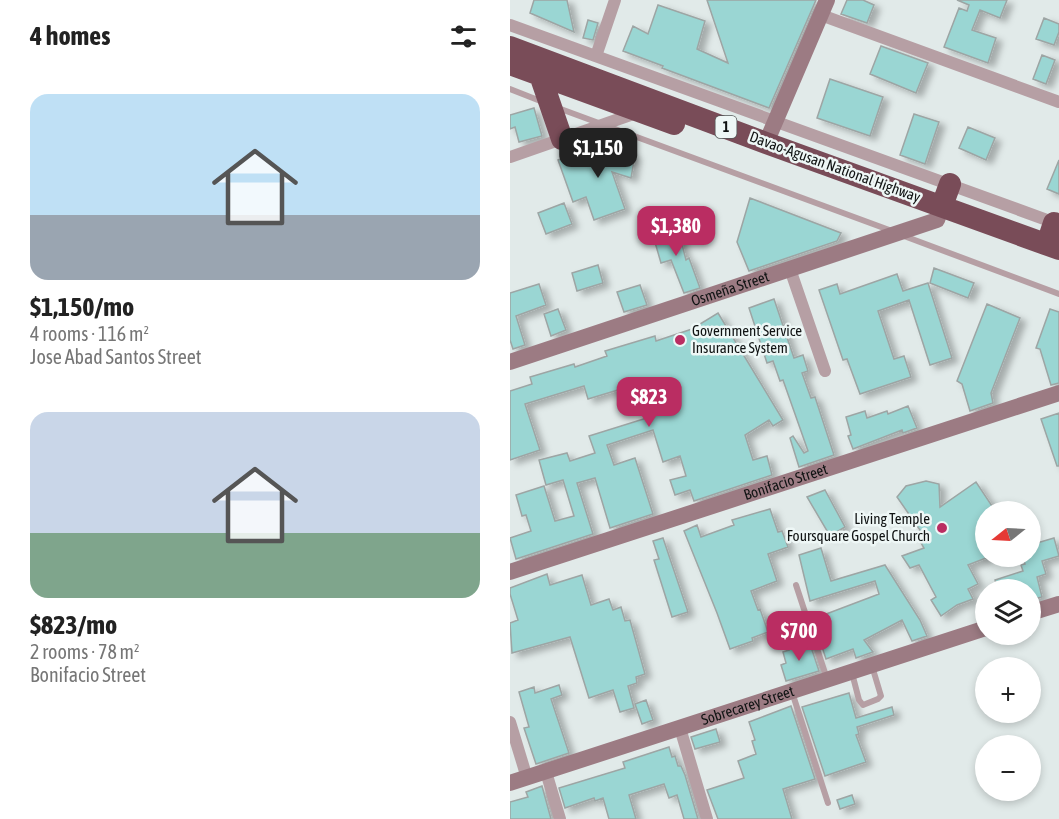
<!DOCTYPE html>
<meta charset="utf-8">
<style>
:root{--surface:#fff;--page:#f6f6f6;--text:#222;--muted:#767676;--accent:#ba2d62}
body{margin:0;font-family:"Asap Condensed",sans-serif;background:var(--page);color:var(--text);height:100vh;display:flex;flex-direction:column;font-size:22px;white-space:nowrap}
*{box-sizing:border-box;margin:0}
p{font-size:20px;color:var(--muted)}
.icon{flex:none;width:33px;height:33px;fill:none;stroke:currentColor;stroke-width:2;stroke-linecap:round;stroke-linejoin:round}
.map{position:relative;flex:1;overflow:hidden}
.panel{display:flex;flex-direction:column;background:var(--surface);width:510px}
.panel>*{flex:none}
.needle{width:39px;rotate:252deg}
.tools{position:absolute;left:465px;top:501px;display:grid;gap:12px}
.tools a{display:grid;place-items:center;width:66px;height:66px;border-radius:50%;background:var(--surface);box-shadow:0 3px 9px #0003;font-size:30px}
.price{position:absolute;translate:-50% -51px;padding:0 14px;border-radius:12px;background:var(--accent);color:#fff;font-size:20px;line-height:39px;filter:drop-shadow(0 2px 3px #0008)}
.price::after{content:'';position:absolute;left:50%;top:36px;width:18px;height:14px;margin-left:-9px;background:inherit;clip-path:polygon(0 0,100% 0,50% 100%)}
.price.selected{background:#222;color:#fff}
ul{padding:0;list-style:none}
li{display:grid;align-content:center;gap:12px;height:318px;padding:0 30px}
li span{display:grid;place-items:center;height:186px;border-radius:18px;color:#555}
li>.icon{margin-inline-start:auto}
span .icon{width:108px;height:108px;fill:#fffc;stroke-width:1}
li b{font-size:26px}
h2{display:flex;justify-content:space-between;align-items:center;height:72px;padding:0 30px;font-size:26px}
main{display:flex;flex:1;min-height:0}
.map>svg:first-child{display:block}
.building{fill:#9ad6d3;stroke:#9da5a4;stroke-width:1.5;filter:url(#shadow)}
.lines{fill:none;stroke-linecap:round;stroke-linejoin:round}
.lane{stroke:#b69fa4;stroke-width:6}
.street{stroke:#b69fa4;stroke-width:12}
.secondary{stroke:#9c7b83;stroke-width:16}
.highway{stroke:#794c58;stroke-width:22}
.poi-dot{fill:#ba2d62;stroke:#eef7f6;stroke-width:2}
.labels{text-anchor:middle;stroke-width:5;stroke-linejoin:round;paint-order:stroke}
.shield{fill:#eef7f6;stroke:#535757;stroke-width:1.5}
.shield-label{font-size:14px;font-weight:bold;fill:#101313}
.street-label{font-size:15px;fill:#101313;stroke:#eef7f6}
.poi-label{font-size:15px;fill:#101313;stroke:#eef7f6;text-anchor:start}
</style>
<main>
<section class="panel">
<h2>4 homes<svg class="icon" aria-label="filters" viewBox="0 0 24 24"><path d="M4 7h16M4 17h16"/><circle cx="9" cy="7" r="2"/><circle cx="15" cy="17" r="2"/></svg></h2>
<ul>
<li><span style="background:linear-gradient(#bfe0f5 65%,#9aa5b1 0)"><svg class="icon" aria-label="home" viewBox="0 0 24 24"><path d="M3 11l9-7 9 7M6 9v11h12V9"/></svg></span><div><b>$1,150/mo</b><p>4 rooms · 116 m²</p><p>Jose Abad Santos Street</p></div></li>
<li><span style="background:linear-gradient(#c9d6e8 65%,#7fa58c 0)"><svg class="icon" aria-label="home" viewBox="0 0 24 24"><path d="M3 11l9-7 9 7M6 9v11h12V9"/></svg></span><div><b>$823/mo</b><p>2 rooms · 78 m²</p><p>Bonifacio Street</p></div></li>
</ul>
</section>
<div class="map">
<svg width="549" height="819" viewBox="0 0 549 819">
<defs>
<filter id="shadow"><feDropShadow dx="6" dy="4" stdDeviation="3" flood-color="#0004"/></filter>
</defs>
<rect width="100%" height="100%" fill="#e1eae9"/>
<path class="building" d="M24,0h33l7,32 -44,-19z
M197,0h109l-47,108 -107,-40 1,-2 -40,-15 10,-25 15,8 10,-29 47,16 -8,28 31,14z
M337,0h16l11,5 -7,18 -26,-9z
M447,0h50l-7,18 -20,-8 -8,20 24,8 -8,25 -44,-16 15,-39 8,3 2,-6z
M534,18l15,6v8l-5,13 -18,-6z
M78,20l10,3 -5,17 -10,-2z
M371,46l47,17 -12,30 -46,-19z
M532,55l13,5 -9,24 -13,-5z
M320,79l53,18 -13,39 -53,-18z
M24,108l8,28 -23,6 -4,-15 -5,2v-14z
M404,114l25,8 -14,42 -25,-9z
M458,127l27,11 -9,22 -27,-12z
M88,144l37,11 -4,23 -19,-6 13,37 -31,11 -8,-23 -13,5 -15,-42 19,-7 2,4 21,-8z
M549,160v34l-12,-5z
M240,198l91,35 -4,8 -88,30 -12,-29z
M54,203l8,21 -26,10 -8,-21z
M167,225l9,35 3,-2 11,30 -16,5 -13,-33 -10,3 -9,-31z
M88,265l5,18 -26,8 -5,-18z
M424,268l40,15 -6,15 -38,-15z
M387,274l6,17 25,-8 24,75 -22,7 -21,-65 -31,11 16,48 10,-3 7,21 -51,17 -13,-35 -4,1 -24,-70 18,-6 3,10z
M29,284l7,21 -30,11 9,29 -12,4 -3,-9v-47z
M130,285l7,20 -23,7 -7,-20z
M264,299l20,59 9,-3 5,16 -6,2 9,25 4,-1 19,58 -35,12 -9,-29 3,-2 11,17 4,-2 -25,-71 -3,1 -7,-20 -6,2 -18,-55z
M477,304l33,14 -29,75 2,10 -23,8 -8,-27 -5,-3z
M48,309l8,21 -15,6 -7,-22z
M540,309l9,3v71l-8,2 -11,-36 -4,-1z
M208,313l65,107 -10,6 -4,-6 -24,15 8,25 14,-4 5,19 -78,26 -4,-11 -15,5 -5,-15 16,-4 -6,-20 -17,6 -10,-32 -46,15 7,20 21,-7 18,56 -43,14 -15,-50 -18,5 16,51 -77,25 -6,-21 21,-7 -5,-16 -4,1 -6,-21 28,-9 11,35 19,-5 -11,-36 -17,5 -7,-25 28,-7 3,8 25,-8 -6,-17 61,-19 -10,-31 -21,7 -1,-3 -30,9 -4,-13 -59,18 15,46 -30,10v-69l22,-7 -2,-7 44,-13 1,3 32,-11 -2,-5 50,-15 1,5 36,-12z
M398,406l9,22 -14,5 -1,-3 -49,19 -5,-13 3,-1 -5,-18 19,-6 2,7 20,-7 1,3z
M549,413v53h-2l-16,-47z
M416,481l13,3 1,23 36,-25 20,30h-10v46l-18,7 10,19 -10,5 5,10 -16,6 -16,11 -10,-16 5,-3 -17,-32 -9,3 -8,-12 22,-8 -7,-12 3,-6 -23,-33 9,-11z
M315,490l20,37 -15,9 -23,-39z
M260,509l8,23 4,-1 6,16 -20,7 9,27 -26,10 7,19 2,-1 8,23 -16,6 1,3 -23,8 -13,-36 -33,-82 13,-6 4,12 33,-12 -2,-5z
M153,538l25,74 -16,5 -18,-57 5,-1 -6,-18z
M544,538l5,18 -17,5 4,13 -9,3 5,20 -12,3v-10h-32l-3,-10 28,-9 -2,-6 4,-1 -3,-8h8v-11z
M311,548l10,33 54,-16 35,55 7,16 -15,5 -10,-21 -38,20 9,12 -17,6 -3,-9 -27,10 -13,-40 66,-25 -4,-13 -65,20 -11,-46z
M37,574l3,11 32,-10 9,30 18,-6 4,11 8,-3 4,14 5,-1 15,54 -9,3 1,6 -9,3 6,22 -14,4 -7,-22 -24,8 -19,-61 -58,16 -2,-30 8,-3 -8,-26v-6z
M299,641l10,30 -33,10 -5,-16 5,-2 -3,-11 6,-2 -1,-2z
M49,685l3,10 -11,4 18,54 -33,11 -12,-36 5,-1 -10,-35 15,-5 1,6z
M339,693l7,25 36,-11 2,8 -37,12 2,7 -3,1 10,27 -41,14 -23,-69z
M136,700l7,20 -11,4 -7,-20z
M281,706l24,73 -32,10 9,30h-74l-11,-29 37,-12 -6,-17 18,-7 -4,-13 3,-1 -6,-18z
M206,729l4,13 -25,7 -4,-12z
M159,747l3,10 3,-1 3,10h3l4,9 13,44h-14l-7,-24 -8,3 -5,-14 -35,11 7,24h-27l-6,-21 -8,3 -1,-3 -29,10 -6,-20 66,-20 -2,-6z
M32,786l9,33h-41v-17l18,-5 -2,-5z
M342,795l3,9 -15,5 -3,-9z"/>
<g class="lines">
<path class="lane" d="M0,89l33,13
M48,108l334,123
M394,236l155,58
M286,585l31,94
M342,673l7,27 4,5 15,-6 3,-3 -9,-30
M282,692l36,111"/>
<path class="street" d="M311,15l238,87
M0,25l548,199
M86,56l19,-56
M0,157l129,-45
M280,269l35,102
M0,722l17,56
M170,728l27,91
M36,772l14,47"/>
<g class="secondary">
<path d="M256,143l61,-143"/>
<path id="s1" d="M0,362l427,-142 5,-14"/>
<path id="s2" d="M0,572l549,-179"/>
<path d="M520,613l29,-9"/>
<path id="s3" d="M0,783l476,-155"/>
</g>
<path class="highway" d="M0,47l256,96 293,106
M0,64l164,60
M30,75l22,64
M432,206l8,-22
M537,244l7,-21"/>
</g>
<g class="poi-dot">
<circle cx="170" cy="340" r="6"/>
<circle cx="432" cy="528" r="6"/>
</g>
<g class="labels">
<rect class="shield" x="205.5" y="116" width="21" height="22" rx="4.5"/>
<g class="shield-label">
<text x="216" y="132">1</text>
</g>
<g class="street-label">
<text transform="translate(325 167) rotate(20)" y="5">Davao-Agusan National Highway</text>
<text dy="5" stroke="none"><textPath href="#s1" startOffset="232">Osmeña Street</textPath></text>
<text dy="5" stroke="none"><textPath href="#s2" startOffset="290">Bonifacio Street</textPath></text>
<text dy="5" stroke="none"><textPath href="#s3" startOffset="250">Sobrecarey Street</textPath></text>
</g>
<g class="poi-label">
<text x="182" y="336">Government Service<tspan x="182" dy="17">Insurance System</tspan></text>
<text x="420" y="524" text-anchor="end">Living Temple<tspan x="420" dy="17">Foursquare Gospel Church</tspan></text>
</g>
</g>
</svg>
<div class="tools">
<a><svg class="needle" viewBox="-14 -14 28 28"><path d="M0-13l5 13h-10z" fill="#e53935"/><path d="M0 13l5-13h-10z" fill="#767676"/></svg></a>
<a><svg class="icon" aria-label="layers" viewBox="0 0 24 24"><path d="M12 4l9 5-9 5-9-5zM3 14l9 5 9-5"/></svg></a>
<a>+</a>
<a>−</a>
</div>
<b class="price selected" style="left:88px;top:179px">$1,150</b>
<b class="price" style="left:166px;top:257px">$1,380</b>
<b class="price" style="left:139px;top:428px">$823</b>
<b class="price" style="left:289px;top:662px">$700</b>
</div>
</main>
